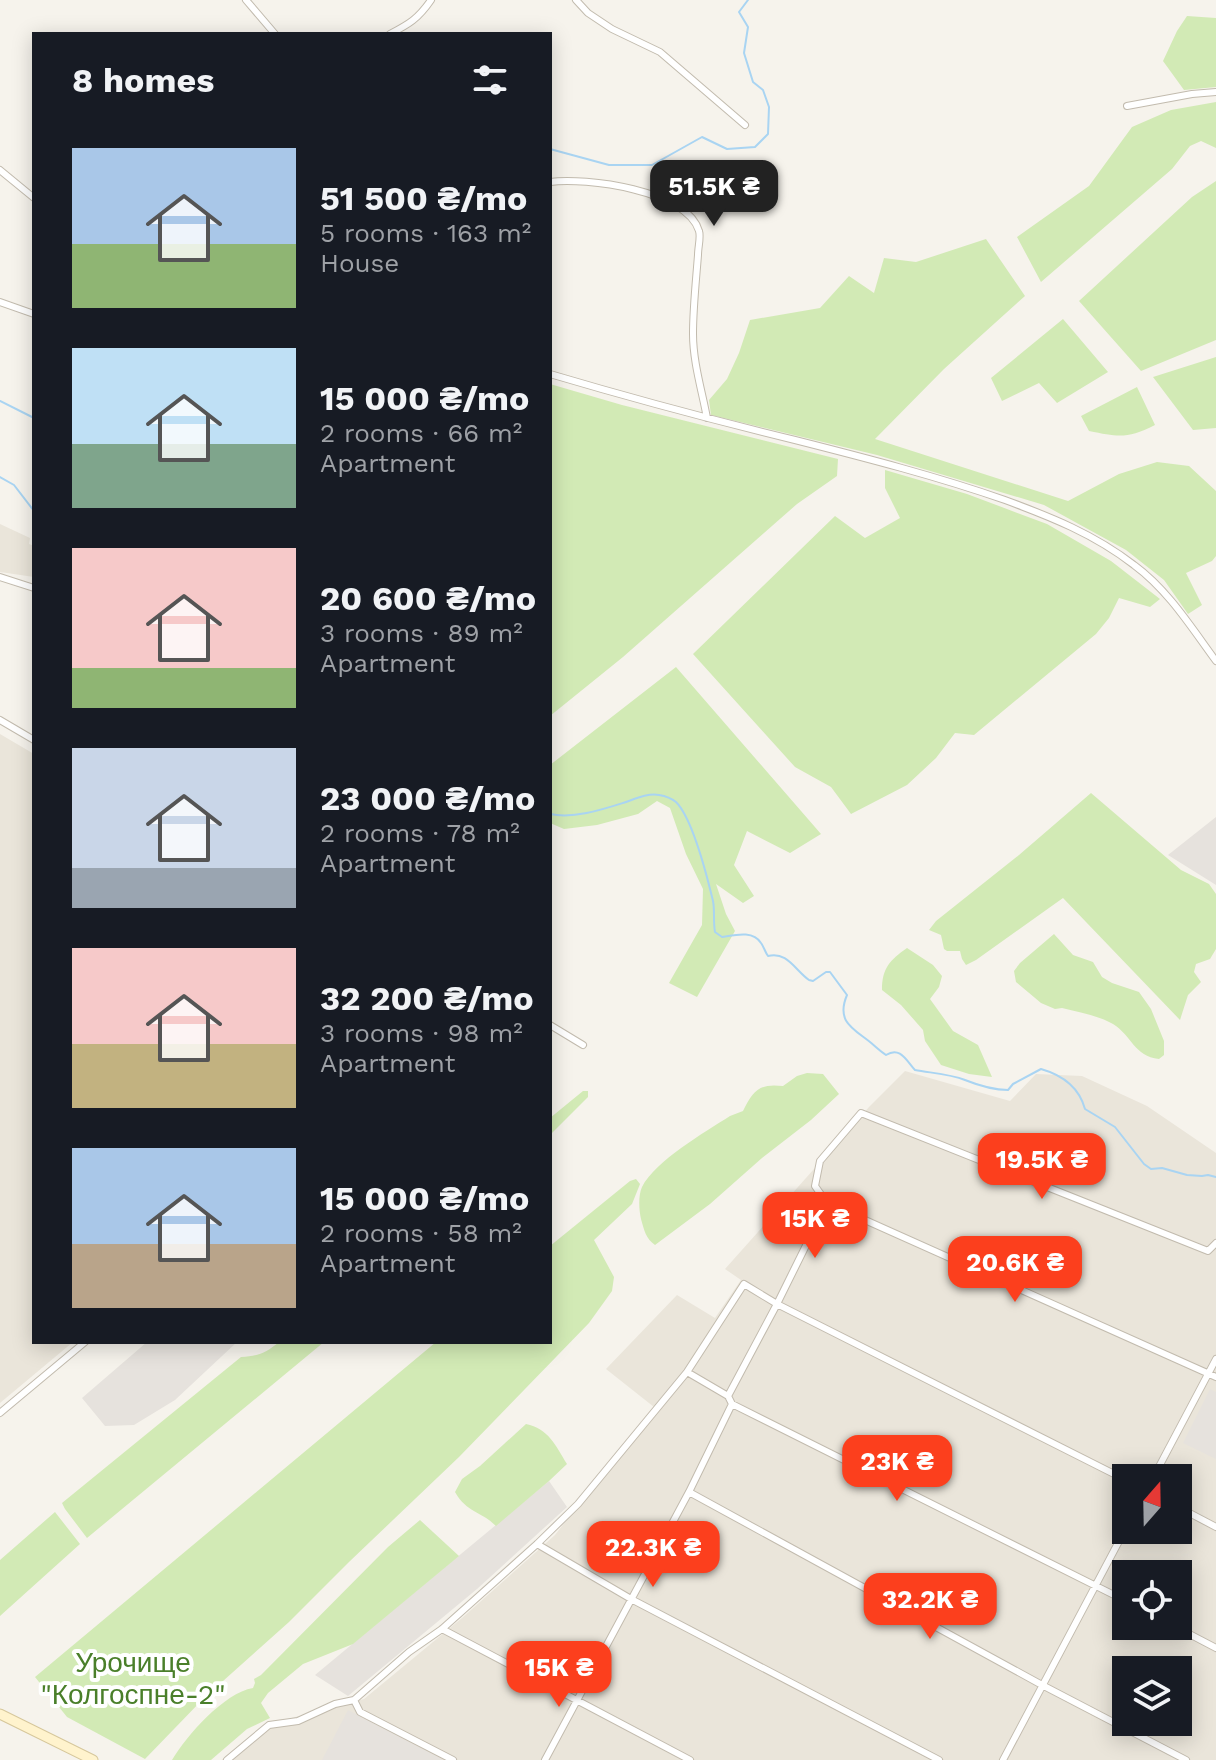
<!DOCTYPE html>
<meta charset="utf-8">
<style>
:root{--surface:#171b24;--page:#20242c;--text:#f1f3f6;--muted:#9ea1a6;--accent:#fc3f1d}
body{margin:0;font-family:"Work Sans",sans-serif;background:var(--page);color:var(--text);height:100vh;display:flex;flex-direction:column;font-size:30px;white-space:nowrap}
*{box-sizing:border-box;margin:0}
p{font-size:26px;color:var(--muted)}
.icon{flex:none;width:44px;height:44px;fill:none;stroke:currentColor;stroke-width:2;stroke-linecap:round;stroke-linejoin:round}
.map{position:relative;flex:1;overflow:hidden}
.sheet{position:absolute;left:32px;top:32px;width:520px;height:1312px;display:flex;flex-direction:column;background:var(--surface);border-radius:0px;box-shadow:0 4px 20px #0003}
.sheet>*{flex:none}
.needle{width:52px;rotate:20deg}
.buttons{position:absolute;left:1112px;top:1464px;display:grid;gap:16px}
.buttons a{display:grid;place-items:center;width:80px;height:80px;border-radius:0px;background:var(--surface);box-shadow:0 4px 20px #0003;font-size:40px}
.price{position:absolute;translate:-50% -68px;padding:0 18px;border-radius:16px;background:var(--accent);color:#fff;font-size:26px;line-height:52px;filter:drop-shadow(0 2px 4px #0008)}
.price::after{content:'';position:absolute;left:50%;top:48px;width:24px;height:18px;margin-left:-12px;background:inherit;clip-path:polygon(0 0,100% 0,50% 100%)}
.price.current{background:#222;color:#fff}
ul{padding:0;list-style:none}
li{display:flex;align-items:center;gap:24px;height:200px;padding:0 40px}
li span{display:grid;place-items:center;flex:none;width:224px;height:160px;border-radius:0px;color:#555}
li>.icon{margin-inline-start:auto}
span .icon{width:96px;height:96px;fill:#fffc;stroke-width:1}
li b{font-size:34px}
h2{display:flex;justify-content:space-between;align-items:center;height:96px;padding:0 40px;font-size:34px}
.map>svg:first-child{display:block}
.residential{fill:#eae5da;fill-rule:evenodd}
.industrial{fill:#e6e2dd}
.green{fill:#d2eab5}
.lines{fill:none;stroke-linecap:round;stroke-linejoin:round}
.stream{stroke:#a9d4f2;stroke-width:2}
.street-casing{stroke:#c2bbae;stroke-width:8}
.secondary-casing{stroke:#d6c79b;stroke-width:11}
.street{stroke:#fff;stroke-width:6}
.secondary{stroke:#fff3cd;stroke-width:9}
.labels{text-anchor:middle;stroke-width:8;stroke-linejoin:round;paint-order:stroke}
.park-label{font-size:28px;fill:#4a7f2a;stroke:#fff}
</style>
<div class="map">
<svg width="1216" height="1760" viewBox="0 0 1216 1760">
<rect width="100%" height="100%" fill="#f6f3ec"/>
<path class="residential" d="M0,524l30,14 -1,6 5,2v31l-34,-5z
M0,734l34,20v588h39l-73,61z
M905,1071l105,30 26,-27 46,2 65,30 69,47v607h-994l34,-29 28,-11 80,-21 98,-81 93,-83 99,-128 -48,-38 71,-74 38,23 26,-38 -16,-11 144,-162zM1126,1478h52v52h-52zM1126,1574h52v52h-52zM1126,1670h52v52h-52z"/>
<path class="industrial" d="M1216,817v68l-48,-30z
M147,1342h90l-62,58 -41,25 -29,1 -23,-28z
M1210,1389l6,3v67l-33,-16z
M549,1481l18,26 -90,82 -129,107 -33,-21z
M348,1710l96,50h-122z"/>
<path class="green" d="M1187,16l29,2v69l-32,3 -21,-29 14,-30z
M1216,102v46l-15,-7 -11,5 -18,23 -131,113 -24,-45 72,-51 43,-59 39,-17z
M1216,181v159l-75,31 -62,-70 113,-104z
M986,239l39,57 -81,73 -69,70 193,62 51,-27 38,-12 32,4 27,25v65l-4,5 -26,12 16,32 -14,9 -24,-34 -38,-30 -82,-45 -167,-50 -166,-40 -2,-15 18,-21 12,-26 11,-33 70,-12 29,-32 25,17 10,-35 32,4z
M1063,319l45,53 -51,31 -18,-20 -37,18 -11,-23z
M1216,357v71l-23,2 -40,-53z
M550,384l72,21 216,54 -1,17 -40,28 -174,153 -73,59z
M1137,387l18,38c-28,14 -36,12 -66,6l-8,-15z
M885,470l82,24 80,30 64,37 49,38 -10,8 -31,-9 -10,20 -13,16 -122,101 -19,-2 -19,25 -29,27 -56,29 -20,-27 -36,-20 -102,-113 142,-138 30,22 35,-20 -15,-30z
M676,667l145,167 -31,19 -43,-22 -13,34 20,31 -11,7 -27,-19 10,30 9,17 -38,66 -28,-14 33,-58 1,-36 -17,-35 -16,-46 -13,-7 -19,13 -41,11 -33,4 -14,-6v-58z
M1091,793l90,77 28,14 7,10v55l-6,10 -14,5 -2,8 7,10 -13,13 -8,25 -117,-122 -87,62 -10,5 -4,-6 -2,-8h-13l-3,-2 -3,-14 -12,-5 7,-9 83,-66z
M1054,934l19,21 20,7 9,15 10,6 27,9 12,17 13,32v14l-5,4c-25,-3 -27,-23 -46,-35 -14,-8 -34,-12 -51,-16l-7,1 -14,-6 -25,-21 -2,-11 6,-8z
M907,948l26,17 9,11 -3,11 -9,12 23,32 25,14 14,32 -23,-3 -28,-9 -16,-24 -2,-11 -22,-25 -19,-15c0,-22 8,-30 25,-42z
M807,1073l16,1 16,20 -28,26 -49,38 -52,46 -55,41c-9,-6 -11,-15 -14,-26 -2,-9 -3,-23 1,-32 13,-26 63,-55 88,-71l13,-5c10,-20 16,-28 40,-25l14,-10z
M583,1091h5v6l-38,38v-17z
M636,1179l4,5 -8,20 -38,36 20,37 -2,14 -23,32 -130,134 -110,105 -60,60 -85,76 -59,61 -78,-42 -32,-40 401,-335h114v-96l80,-65z
M279,1342h45l-237,196 -22,-29 -3,-6 179,-146c17,-1 25,-4 38,-15z
M526,1424c22,4 30,22 41,40l-18,17 -53,45c-15,-15 -29,-13 -41,-34l7,-13 18,-13z
M55,1512l25,32 -80,72v-56z
M420,1520l39,36 -106,88 -50,20 -35,29 -7,10 9,15 -23,11 -36,31h-39c15,-25 52,-67 81,-72l2,-5 -1,-4 7,-4 127,-128z"/>
<g class="lines">
<path class="stream" d="M550,149l59,16h43l50,-28 25,12 28,-2 13,-13 1,-27 -6,-17 -10,-8 -9,-29 4,-26 -9,-15 9,-12
M0,401l34,17
M0,477l14,8 20,26
M550,814c23,5 51,-4 73,-11 12,-4 24,-10 36,-8 6,1 12,3 17,7 17,17 31,74 37,99 2,10 0,20 2,31l7,5c13,-2 31,-7 39,6 3,4 4,9 7,13 19,-5 27,14 41,24l4,1 13,-9h4l17,23c-11,26 5,33 23,47 6,5 10,9 16,13 14,-9 20,5 29,15 16,3 35,4 50,10 15,6 28,10 43,10l5,-6 28,-15c21,6 38,18 44,40l30,18 29,37 7,5 11,-1 25,7 15,1 6,-1 8,2"/>
<g class="street-casing">
<path id="street" d="M246,0l29,34
M576,0l12,13 24,16 48,23 85,73
M390,34c19,-10 28,-15 41,-34
M1127,106l65,-12 24,-2
M0,170l34,28
M550,182c35,-5 137,8 149,49 2,6 -1,16 -1,24 -2,26 -5,53 -5,79 0,28 9,57 14,84
M0,302l34,12
M550,374c81,24 163,46 245,66 71,18 141,36 210,60 46,17 89,34 129,65 34,25 57,62 82,96
M0,577l34,11
M0,720l34,20
M550,1025l33,20
M827,1203l389,174
M687,1372l41,24 4,8 394,197
M728,1396l49,-92 50,-101 -12,-17 5,-25 41,-48 347,138 8,-8
M0,1413l85,-71
M1153,1478l63,-119
M689,1492l353,193 144,75
M1178,1507l38,20
M537,1544l94,55 308,161
M1174,1626l42,22
M442,1629l248,131
M354,1700l6,12 93,48
M227,1760l42,-35 29,-4 37,-17 19,-4 55,-48 33,-23 95,-85 41,-40 109,-132 57,-88 33,20 349,176
M545,1760l144,-268 43,-88
M1003,1760l123,-232"/>
</g>
<g class="secondary-casing">
<path id="secondary" d="M0,1714l93,46"/>
</g>
<use href="#street" class="street"/>
<use href="#secondary" class="secondary"/>
</g>
<g class="labels">
<g class="park-label">
<text x="133" y="1672">Урочище<tspan x="133" dy="32">"Колгоспне-2"</tspan></text>
</g>
</g>
</svg>
<div class="buttons">
<a><svg class="needle" viewBox="-14 -14 28 28"><path d="M0-13l5 13h-10z" fill="#e53935"/><path d="M0 13l5-13h-10z" fill="#9ea1a6"/></svg></a>
<a><svg class="icon" aria-label="locate" viewBox="0 0 24 24"><circle cx="12" cy="12" r="6"/><path d="M12 2v4M12 18v4M2 12h4M18 12h4"/></svg></a>
<a><svg class="icon" aria-label="layers" viewBox="0 0 24 24"><path d="M12 4l9 5-9 5-9-5zM3 14l9 5 9-5"/></svg></a>
</div>
<b class="price current" style="left:714px;top:228px">51.5K ₴</b>
<b class="price" style="left:1042px;top:1201px">19.5K ₴</b>
<b class="price" style="left:815px;top:1260px">15K ₴</b>
<b class="price" style="left:1015px;top:1304px">20.6K ₴</b>
<b class="price" style="left:897px;top:1503px">23K ₴</b>
<b class="price" style="left:653px;top:1589px">22.3K ₴</b>
<b class="price" style="left:930px;top:1641px">32.2K ₴</b>
<b class="price" style="left:559px;top:1709px">15K ₴</b>
<section class="sheet">
<h2>8 homes<svg class="icon" aria-label="filters" viewBox="0 0 24 24"><path d="M4 7h16M4 17h16"/><circle cx="9" cy="7" r="2"/><circle cx="15" cy="17" r="2"/></svg></h2>
<ul>
<li><span style="background:linear-gradient(#a9c7e8 60%,#8fb573 0)"><svg class="icon" aria-label="home" viewBox="0 0 24 24"><path d="M3 11l9-7 9 7M6 9v11h12V9"/></svg></span><div><b>51 500 ₴/mo</b><p>5 rooms · 163 m²</p><p>House</p></div></li>
<li><span style="background:linear-gradient(#bfe0f5 60%,#7fa58c 0)"><svg class="icon" aria-label="home" viewBox="0 0 24 24"><path d="M3 11l9-7 9 7M6 9v11h12V9"/></svg></span><div><b>15 000 ₴/mo</b><p>2 rooms · 66 m²</p><p>Apartment</p></div></li>
<li><span style="background:linear-gradient(#f6c9c9 75%,#8fb573 0)"><svg class="icon" aria-label="home" viewBox="0 0 24 24"><path d="M3 11l9-7 9 7M6 9v11h12V9"/></svg></span><div><b>20 600 ₴/mo</b><p>3 rooms · 89 m²</p><p>Apartment</p></div></li>
<li><span style="background:linear-gradient(#c9d6e8 75%,#9aa5b1 0)"><svg class="icon" aria-label="home" viewBox="0 0 24 24"><path d="M3 11l9-7 9 7M6 9v11h12V9"/></svg></span><div><b>23 000 ₴/mo</b><p>2 rooms · 78 m²</p><p>Apartment</p></div></li>
<li><span style="background:linear-gradient(#f6c9c9 60%,#c2b280 0)"><svg class="icon" aria-label="home" viewBox="0 0 24 24"><path d="M3 11l9-7 9 7M6 9v11h12V9"/></svg></span><div><b>32 200 ₴/mo</b><p>3 rooms · 98 m²</p><p>Apartment</p></div></li>
<li><span style="background:linear-gradient(#a9c7e8 60%,#b9a48a 0)"><svg class="icon" aria-label="home" viewBox="0 0 24 24"><path d="M3 11l9-7 9 7M6 9v11h12V9"/></svg></span><div><b>15 000 ₴/mo</b><p>2 rooms · 58 m²</p><p>Apartment</p></div></li>
</ul>
</section>
</div>
